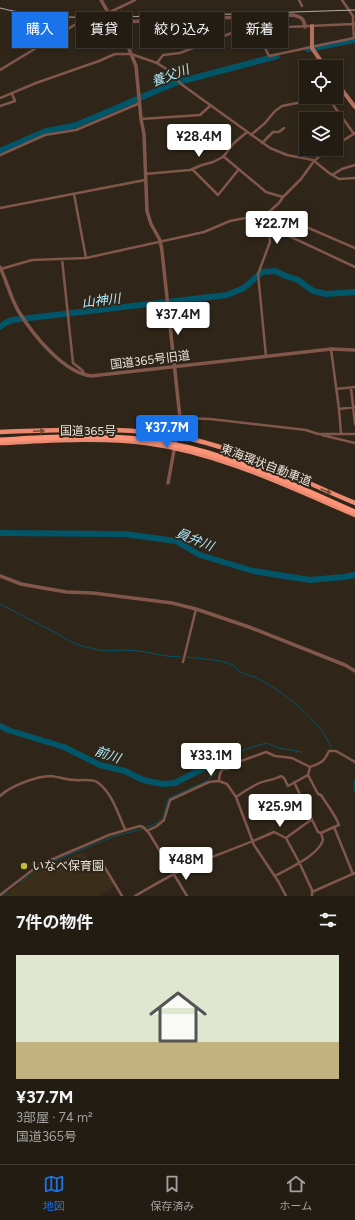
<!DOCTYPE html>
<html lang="ja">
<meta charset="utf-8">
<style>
:root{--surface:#231c13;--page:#2b251c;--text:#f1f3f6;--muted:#a3a1a0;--line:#403a33;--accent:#1a73e8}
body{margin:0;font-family:Figtree,"Noto Sans JP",sans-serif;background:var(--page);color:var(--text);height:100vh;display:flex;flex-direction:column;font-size:15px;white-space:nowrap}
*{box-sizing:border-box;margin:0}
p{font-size:13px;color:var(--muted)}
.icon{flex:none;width:22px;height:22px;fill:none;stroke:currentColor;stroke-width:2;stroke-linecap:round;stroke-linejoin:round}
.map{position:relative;height:896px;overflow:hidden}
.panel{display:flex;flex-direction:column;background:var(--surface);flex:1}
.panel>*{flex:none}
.top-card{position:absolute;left:12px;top:12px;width:331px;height:36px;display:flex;gap:8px}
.controls{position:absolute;left:299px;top:60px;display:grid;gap:8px}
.controls a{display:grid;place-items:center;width:44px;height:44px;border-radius:0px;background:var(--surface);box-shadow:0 2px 6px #0003,0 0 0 1px var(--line);font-size:20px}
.price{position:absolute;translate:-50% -34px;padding:0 9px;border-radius:4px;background:#fff;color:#222;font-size:13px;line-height:26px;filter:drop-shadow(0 1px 2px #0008)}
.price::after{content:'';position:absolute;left:50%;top:24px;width:12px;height:9px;margin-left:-6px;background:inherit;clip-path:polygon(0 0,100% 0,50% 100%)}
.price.active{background:var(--accent);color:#fff}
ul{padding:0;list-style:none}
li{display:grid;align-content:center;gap:8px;height:212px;padding:0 16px}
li+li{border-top:1px solid var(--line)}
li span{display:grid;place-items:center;height:124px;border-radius:0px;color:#555}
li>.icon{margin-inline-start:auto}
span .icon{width:72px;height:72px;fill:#fffc;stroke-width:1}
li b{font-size:17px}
h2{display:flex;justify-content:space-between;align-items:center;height:48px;padding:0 16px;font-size:17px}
.tag{padding:0 14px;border-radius:0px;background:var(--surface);box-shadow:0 2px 6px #0003,0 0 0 1px var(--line);font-size:14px;line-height:36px}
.tag.active{background:var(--accent);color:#fff}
.tabs{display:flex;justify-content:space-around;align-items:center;height:56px;border-top:1px solid var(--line);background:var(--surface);font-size:11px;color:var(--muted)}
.tabs a{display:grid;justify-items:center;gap:2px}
.tabs .active{color:var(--accent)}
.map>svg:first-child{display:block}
.built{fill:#3a2e1b}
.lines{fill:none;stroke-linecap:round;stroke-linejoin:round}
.stream{stroke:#005568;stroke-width:1}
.river{stroke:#005568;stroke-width:6}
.minor{stroke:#81564b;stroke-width:2.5}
.tertiary{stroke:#81564b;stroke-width:3.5}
.secondary{stroke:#b46f5d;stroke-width:4}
.trunk{stroke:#ec8a71;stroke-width:4.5}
.rail{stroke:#b4ada4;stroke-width:1}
.motorway-bridge{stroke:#fe9377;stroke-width:5}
.oneway{fill:#7b4e3c}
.poi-dot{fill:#c4bc3e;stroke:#2f2619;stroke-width:1.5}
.labels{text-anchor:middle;stroke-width:4;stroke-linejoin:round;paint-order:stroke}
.street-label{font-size:12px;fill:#eae4dc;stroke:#2f2619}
.poi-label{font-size:12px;fill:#eae4dc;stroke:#2f2619;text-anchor:start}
.water-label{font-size:13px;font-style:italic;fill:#aee7f9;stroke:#2f2619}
</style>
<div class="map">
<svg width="355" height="896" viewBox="0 0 355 896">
<rect width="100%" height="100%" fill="#2f2619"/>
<path class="built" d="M80,853l5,1 5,9 8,-3 16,26 -15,10h-96l35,-26z"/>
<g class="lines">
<path class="stream" d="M0,604l56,29 13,8 13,5 21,5 20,-1 16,1 28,5 14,1
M187,657c14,2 32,2 46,8 2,1 3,4 6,6 6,4 14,5 20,8 25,14 62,41 72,69
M237,752l29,-9 13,5 23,4
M354,764h1
M208,767l12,-9 11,-5
M355,779l-1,8 1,5
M145,828c9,-3 18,-7 20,-17 1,-5 1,-9 4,-13l36,-16 11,-9
M20,883l22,-17 73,-30 27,-7
M2,896l5,-4"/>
<path class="river" d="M308,49l47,-9
M0,151l46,-20 27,-5 13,-5 89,-38 102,-27
M0,327l5,-4 7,-3 215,-25 17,-7 18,-16 13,-1 11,5 12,4 15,11 13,3 29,-2
M0,533l124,1 52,7 24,14 53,16 57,9 34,-3 11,-2
M0,726l8,4 56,17 36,18 25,6 18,9 20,4 12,-1 25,-13 8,-3"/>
<path class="minor" d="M299,0l3,6
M108,13l27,-13
M201,19l1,13 5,11
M263,44l6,12 85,-18 -1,-14h2
M157,63l6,-8 17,-2 62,-24 111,-5v-8l-11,-16
M0,70l76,-46 36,-4
M0,98l36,-15 63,-22 16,-7h16l26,9 14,9 10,12 89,64 17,7 26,5 16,13 10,6 16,-1
M331,102l23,32
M0,106l15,-5 -3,-7
M141,119l59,-4 11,-10
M251,135l14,-12 10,-12 7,-5 15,-3 34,-1 11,-12
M262,143l11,-11h6l5,-4
M336,145l19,-12
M0,155l45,-20 31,-5 64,-27
M223,156l43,36 17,5
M192,169l26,26 21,-26
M145,174l45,-4 12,-5 11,-3 10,-5 11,-14 13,-11
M332,175l10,-6 13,-4
M74,194l12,64
M0,208l145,-28
M269,230l20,6 66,31
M62,259l11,104 9,7 3,5
M1,269l31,-9 54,-2 118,-26 26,-11 37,-7 14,2 74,32
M331,349l8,60 2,25
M266,356l-8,-82 12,-32 -3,-28 3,-3 9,-8 4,-6 18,-18 13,-18 14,-12
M351,388l4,36
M336,389l19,-2
M339,409l16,-2
M180,418l30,1 96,11 12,4h37
M322,435l33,8
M183,662l13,-53
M235,750l-1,7c-6,7 -16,13 -15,24l8,3 9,13
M310,767l-2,8 10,19 3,1c6,10 14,19 18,30l-5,2
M222,769h6l13,-8 25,-9 9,4 17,2 18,9c11,-4 14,-5 19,-16h7l19,11
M0,796c10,-10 37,-20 51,-20 8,1 16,4 25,4 6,1 14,-2 21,2 15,10 21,32 28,47
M147,831l10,-5 7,-6 6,-20 39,-18 10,-1
M321,833l13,-6 19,47
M286,838l13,24 13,28v6
M101,861l21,35
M275,876c14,-8 43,-20 48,-36l-2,-7 -3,-1 -24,-50
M312,892l43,-19
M0,895l39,-30 70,-30 31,-9 3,1 6,6 38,63
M135,896c19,-11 39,-23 59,-32 27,-11 54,-20 80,-32l12,6 26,-19
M286,896l-8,-15 -24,-36 -18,-48c7,-5 15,-10 23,-14 8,-3 15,-3 22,-7l3,2 4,8 20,-11"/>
<path class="tertiary" d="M101,0l28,49 7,17 5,53 3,15 3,77 4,13 9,16 2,11 18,167 -12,65
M115,24l4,-2 174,-7c8,2 11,3 12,12
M0,267c7,15 11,32 19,45 15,24 44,60 72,64l240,-27 24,1
M0,576l21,8 22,4 24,4 26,1 79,10 24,6 53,18 96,38 10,6"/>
<path class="secondary" d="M312,26v22l13,19
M336,82l19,25"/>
<path class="trunk" d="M0,432c63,-2 128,-7 191,7 57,13 110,42 164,64
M0,443c48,-2 98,-6 146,0 74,10 141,43 209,72"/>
<path class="rail" d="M0,8c50,13 103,9 154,8 67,-1 134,-4 201,-6"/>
<path class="motorway-bridge" d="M0,440c56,-3 112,-7 167,3 66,12 127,42 188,69"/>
</g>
<defs><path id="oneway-solid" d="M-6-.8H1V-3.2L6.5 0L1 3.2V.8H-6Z"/></defs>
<g class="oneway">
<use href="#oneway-solid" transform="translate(39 431) rotate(-2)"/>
<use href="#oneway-solid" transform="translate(326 491) rotate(23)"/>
</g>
<circle class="poi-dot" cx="24" cy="866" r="4"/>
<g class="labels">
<g class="street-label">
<text transform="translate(150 360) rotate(-7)" y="4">国道365号旧道</text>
<text x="88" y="435">国道365号</text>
<text transform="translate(266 465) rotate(21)" y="4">東海環状自動車道</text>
</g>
<g class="poi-label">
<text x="32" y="870">いなべ保育園</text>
</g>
<g class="water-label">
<text transform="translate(170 75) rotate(-20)" y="5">養父川</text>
<text transform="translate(101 300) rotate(-7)" y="5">山神川</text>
<text transform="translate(195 539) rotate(22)" y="5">員弁川</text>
<text transform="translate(108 754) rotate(19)" y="5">前川</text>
</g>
</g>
</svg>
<div class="controls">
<a><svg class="icon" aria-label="locate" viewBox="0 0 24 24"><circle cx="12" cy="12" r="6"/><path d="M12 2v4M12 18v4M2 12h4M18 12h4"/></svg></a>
<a><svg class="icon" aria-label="layers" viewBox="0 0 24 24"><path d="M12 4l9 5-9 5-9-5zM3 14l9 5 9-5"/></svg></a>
</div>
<b class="price" style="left:199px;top:158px">¥28.4M</b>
<b class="price" style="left:277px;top:245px">¥22.7M</b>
<b class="price" style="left:178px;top:336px">¥37.4M</b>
<b class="price active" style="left:167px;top:449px">¥37.7M</b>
<b class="price" style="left:211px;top:777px">¥33.1M</b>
<b class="price" style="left:280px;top:828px">¥25.9M</b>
<b class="price" style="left:186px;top:881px">¥48M</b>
<div class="top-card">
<a class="tag active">購入</a>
<a class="tag">賃貸</a>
<a class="tag">絞り込み</a>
<a class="tag">新着</a>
</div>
</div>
<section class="panel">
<h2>7件の物件<svg class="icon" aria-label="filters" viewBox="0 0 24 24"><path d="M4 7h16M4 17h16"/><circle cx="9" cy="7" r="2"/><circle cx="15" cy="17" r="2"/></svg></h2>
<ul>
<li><span style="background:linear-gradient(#dfe7d0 70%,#c2b280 0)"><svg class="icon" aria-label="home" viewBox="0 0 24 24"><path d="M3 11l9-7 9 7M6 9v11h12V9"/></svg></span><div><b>¥37.7M</b><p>3部屋 · 74 m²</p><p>国道365号</p></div></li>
</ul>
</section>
<nav class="tabs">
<a class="active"><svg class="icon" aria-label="map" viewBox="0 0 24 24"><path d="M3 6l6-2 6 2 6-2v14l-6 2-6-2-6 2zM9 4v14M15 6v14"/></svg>地図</a>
<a><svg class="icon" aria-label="saved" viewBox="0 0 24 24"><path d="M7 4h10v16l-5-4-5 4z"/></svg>保存済み</a>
<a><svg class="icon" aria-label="home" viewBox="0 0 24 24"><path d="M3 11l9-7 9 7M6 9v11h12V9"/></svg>ホーム</a>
</nav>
